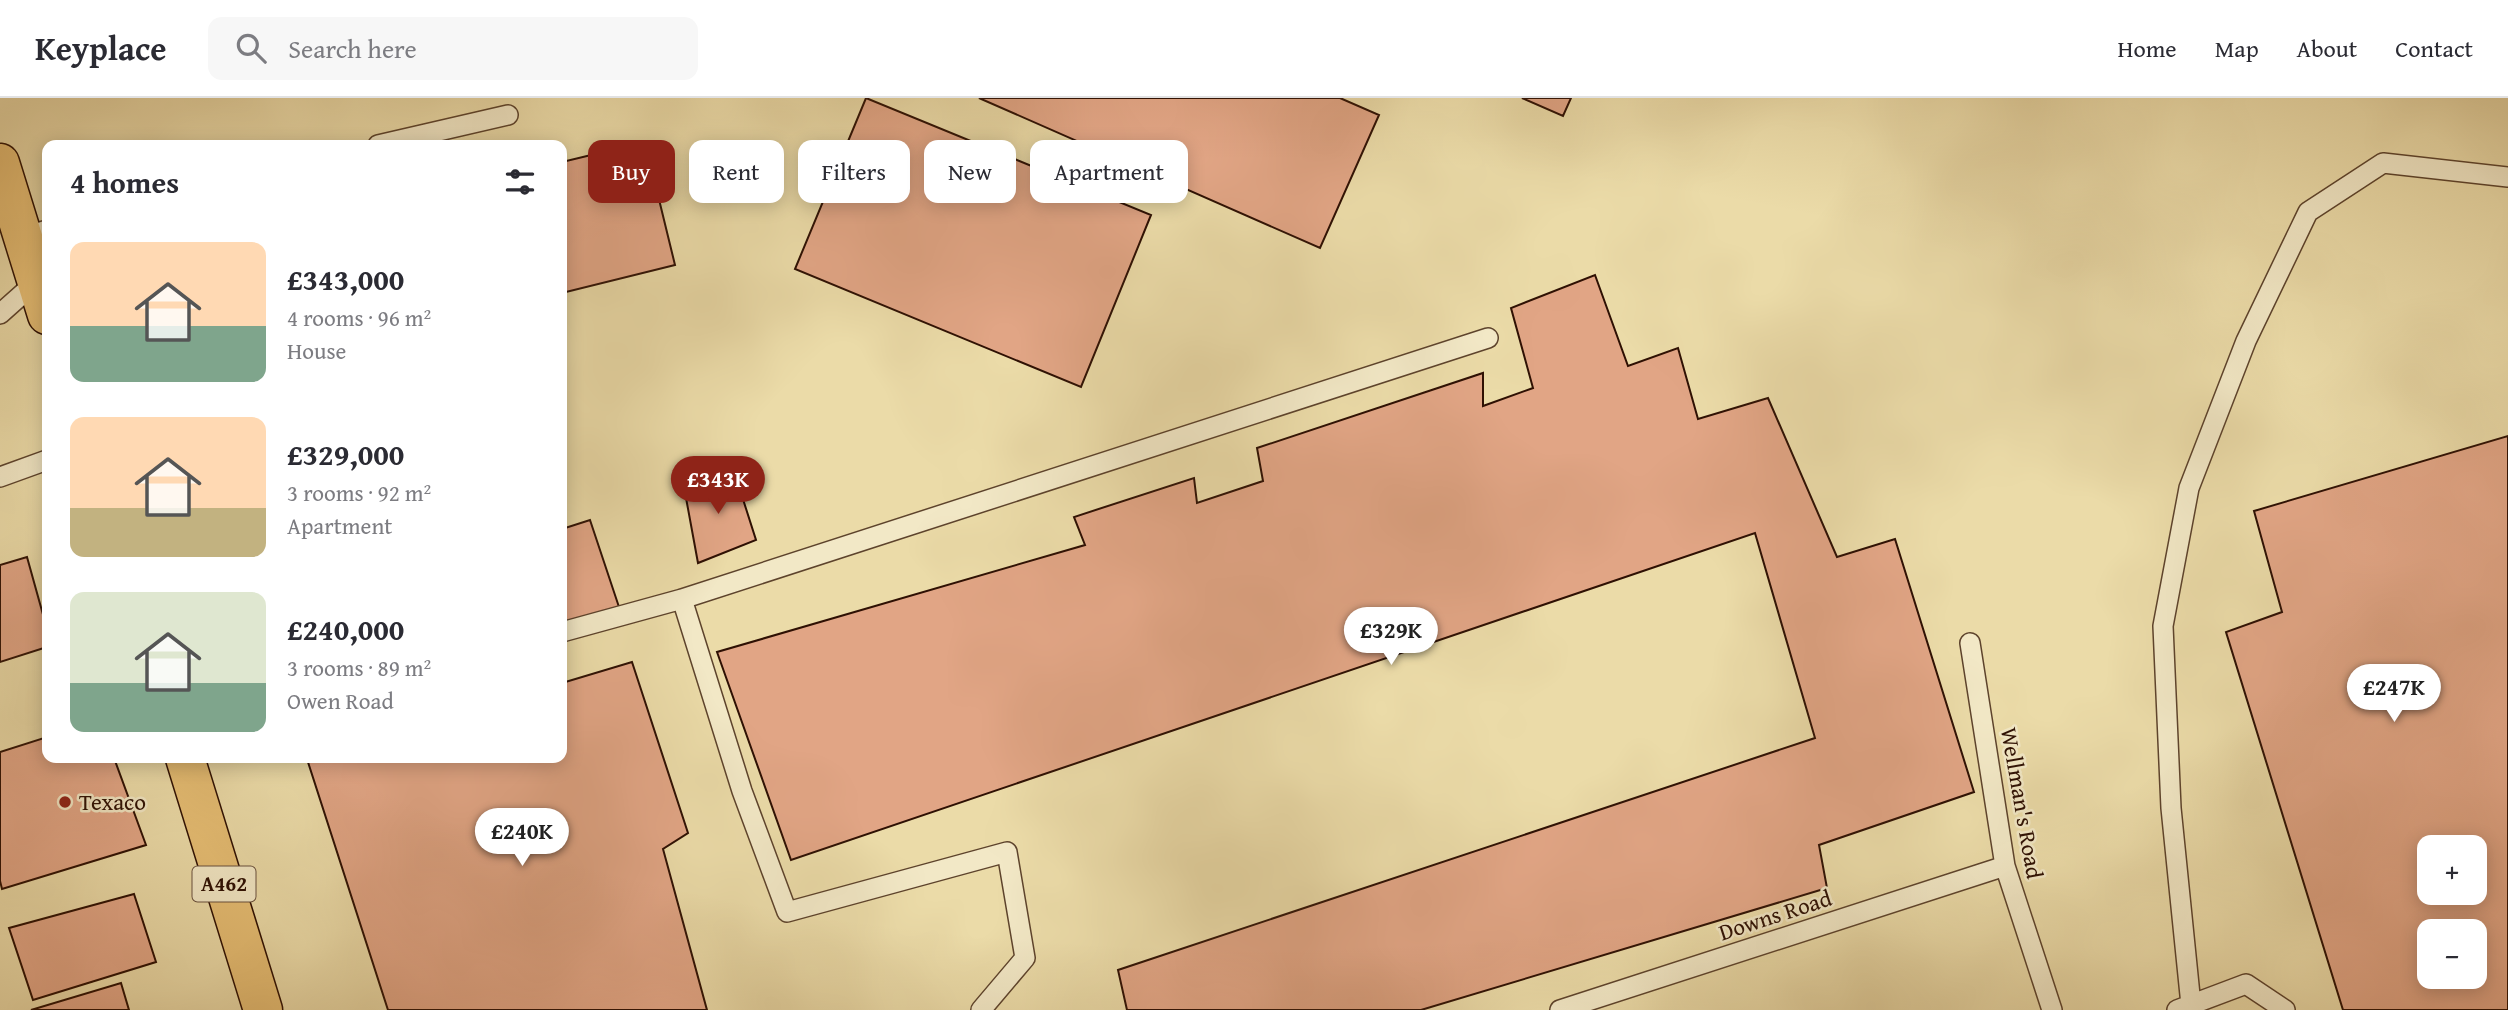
<!DOCTYPE html>
<meta charset="utf-8">
<style>
:root{--surface:#fff;--page:#f7f7f7;--text:#2b2b33;--muted:#7c7c81;--line:#e1e1e2;--accent:#8f2418}
body{margin:0;font-family:"Gentium Book Plus",serif;background:var(--page);color:var(--text);height:100vh;display:flex;flex-direction:column;font-size:26px;white-space:nowrap}
*{box-sizing:border-box;margin:0}
p{font-size:23px;color:var(--muted)}
.icon{flex:none;width:38px;height:38px;fill:none;stroke:currentColor;stroke-width:2;stroke-linecap:round;stroke-linejoin:round}
.map{position:relative;flex:1;overflow:hidden}
.drawer{position:absolute;left:42px;top:42px;width:525px;height:623px;display:flex;flex-direction:column;background:var(--surface);border-radius:14px;box-shadow:0 4px 18px #0003}
.drawer>*{flex:none}
.hud{position:absolute;left:588px;top:42px;width:665px;height:63px;display:flex;gap:14px}
.controls{position:absolute;left:2417px;top:737px;display:grid;gap:14px}
.controls a{display:grid;place-items:center;width:70px;height:70px;border-radius:14px;background:var(--surface);box-shadow:0 4px 18px #0003;font-size:35px}
.price{position:absolute;translate:-50% -60px;padding:0 16px;border-radius:24px;background:#fff;color:#222;font-size:23px;line-height:46px;filter:drop-shadow(0 2px 4px #0008)}
.price::after{content:'';position:absolute;left:50%;top:42px;width:21px;height:16px;margin-left:-10px;background:inherit;clip-path:polygon(0 0,100% 0,50% 100%)}
.price.active{background:var(--accent);color:#fff}
ul{padding:0;list-style:none}
li{display:flex;align-items:center;gap:21px;height:175px;padding:0 28px}
li span{display:grid;place-items:center;flex:none;width:196px;height:140px;border-radius:14px;color:#555}
li>.icon{margin-inline-start:auto}
span .icon{width:84px;height:84px;fill:#fffc;stroke-width:1}
li b{font-size:30px}
h2{display:flex;justify-content:space-between;align-items:center;height:84px;padding:0 28px;font-size:30px}
.chip{padding:0 24px;border-radius:14px;background:var(--surface);box-shadow:0 4px 18px #0003;font-size:24px;line-height:63px}
.chip.active{background:var(--accent);color:#fff}
header{display:flex;align-items:center;gap:42px;box-sizing:border-box;height:98px;padding:0 35px;background:var(--surface);border-bottom:2px solid var(--line)}
header strong{font-size:33px}
nav{display:flex;gap:38px;margin-inline-start:auto;font-size:24px}
.search{width:490px;height:63px;background:var(--page);display:flex;align-items:center;gap:18px;box-sizing:border-box;padding:0 24px;border-radius:14px;color:var(--muted);font-size:26px}
.map>svg:first-child{display:block}
.building{fill:#e1a585;stroke:#2e1003;stroke-width:2;fill-rule:evenodd}
.lines{fill:none;stroke-linecap:round;stroke-linejoin:round}
.lane-casing{stroke:#5d432c;stroke-width:22}
.primary-casing{stroke:#2e1003;stroke-width:41}
.lane{stroke:#f2e8c6;stroke-width:19}
.primary{stroke:#e6be74;stroke-width:38}
.poi-dot{fill:#8f2418;stroke:#f2e8c6;stroke-width:2.5}
.labels{text-anchor:middle;stroke-width:5;stroke-linejoin:round;paint-order:stroke}
.shield{fill:#f2e8c6;stroke:#69513e;stroke-width:2}
.shield-label{font-size:21px;font-weight:bold;fill:#2e1003}
.poi-label{font-size:23px;fill:#2e1003;stroke:#f2e8c6;text-anchor:start}
.street-label{font-size:23px;fill:#2e1003;stroke:#f2e8c6}
</style>
<header>
<strong>Keyplace</strong>
<div class="search"><svg class="icon" aria-label="search" viewBox="0 0 24 24"><circle cx="10" cy="10" r="6"/><path d="M15 15l6 6"/></svg>Search here</div>
<nav><a>Home</a><a>Map</a><a>About</a><a>Contact</a></nav>
</header>
<div class="map">
<svg width="2508" height="912" viewBox="0 0 2508 912">
<rect width="100%" height="100%" fill="#ebdba8"/>
<filter id="stains"><feTurbulence type="fractalNoise" baseFrequency=".00286" numOctaves="4"/><feColorMatrix values="0 0 0 0 .2 0 0 0 0 .09 0 0 0 0 .02 0 0 0 .5 -.17"/></filter>
<radialGradient id="worn" r=".72"><stop offset=".6" stop-color="#630" stop-opacity="0"/><stop offset="1" stop-color="#630" stop-opacity=".3"/></radialGradient>
<path class="building" d="M866,0l285,117 -70,172 -286,-118z
M979,0h361l39,17 -59,133z
M1522,0h49l-8,18z
M645,44l30,123 -113,28v-131z
M1595,177l33,91 50,-18 20,71 70,-21 69,159 58,-18 79,253 -155,53 8,43 -406,122h-294l-9,-40 697,-232 -60,-205 -964,327 -74,-208 368,-107 -11,-28 120,-39 3,25 66,-22 -6,-33 226,-75v33l50,-18 -22,-80z
M2508,338v574h-165l-117,-378 56,-20 -28,-101zM2429,749h45v45h-45zM2429,833h45v45h-45z
M734,373l22,69 -58,23 -14,-76z
M590,422l31,93 -59,18v-102z
M27,459l20,72v18l-47,15v-97z
M632,564l56,171 -25,16 44,161h-319l-81,-251 255,-1v-75z
M47,639v21h67l32,87 -144,44 -2,-8v-129z
M134,796l22,68 -123,38 -24,-72z
M121,885l8,27h-98z"/>
<g class="lines">
<g class="lane-casing">
<path id="lane" d="M378,47l130,-30
M23,139l24,-7
M0,216l37,-33
M0,379l47,-17
M682,501l806,-261
M562,534l120,-33 60,192 45,121 220,-60 18,106 -44,52
M1970,545l35,223 47,144
M2191,907l-20,-197 -8,-182 26,-138 57,-147 62,-129 75,-49 125,14
M1560,912l445,-144
M2177,912l69,-26 39,26"/>
</g>
<g class="primary-casing">
<path id="primary" d="M0,65l47,152
M185,660l78,252"/>
</g>
<use href="#lane" class="lane"/>
<use href="#primary" class="primary"/>
</g>
<circle class="poi-dot" cx="65" cy="704" r="7"/>
<g class="labels">
<rect class="shield" x="192.5" y="768.5" width="63" height="35" rx="5"/>
<g class="shield-label">
<text x="224" y="793">A462</text>
</g>
<g class="poi-label">
<text x="79" y="712">Texaco</text>
</g>
<g class="street-label">
<text transform="translate(2022 705) rotate(80)" y="8">Wellman's Road</text>
<text transform="translate(1775 817) rotate(-18)" y="8">Downs Road</text>
</g>
</g>
<rect width="100%" height="100%" filter="url(#stains)"/>
<rect width="100%" height="100%" fill="url(#worn)"/>
</svg>
<div class="controls">
<a>+</a>
<a>−</a>
</div>
<b class="price active" style="left:718px;top:418px">£343K</b>
<b class="price" style="left:1391px;top:569px">£329K</b>
<b class="price" style="left:2394px;top:626px">£247K</b>
<b class="price" style="left:522px;top:770px">£240K</b>
<div class="hud">
<a class="chip active">Buy</a>
<a class="chip">Rent</a>
<a class="chip">Filters</a>
<a class="chip">New</a>
<a class="chip">Apartment</a>
</div>
<section class="drawer">
<h2>4 homes<svg class="icon" aria-label="filters" viewBox="0 0 24 24"><path d="M4 7h16M4 17h16"/><circle cx="9" cy="7" r="2"/><circle cx="15" cy="17" r="2"/></svg></h2>
<ul>
<li><span style="background:linear-gradient(#ffd9b3 60%,#7fa58c 0)"><svg class="icon" aria-label="home" viewBox="0 0 24 24"><path d="M3 11l9-7 9 7M6 9v11h12V9"/></svg></span><div><b>£343,000</b><p>4 rooms · 96 m²</p><p>House</p></div></li>
<li><span style="background:linear-gradient(#ffd9b3 65%,#c2b280 0)"><svg class="icon" aria-label="home" viewBox="0 0 24 24"><path d="M3 11l9-7 9 7M6 9v11h12V9"/></svg></span><div><b>£329,000</b><p>3 rooms · 92 m²</p><p>Apartment</p></div></li>
<li><span style="background:linear-gradient(#dfe7d0 65%,#7fa58c 0)"><svg class="icon" aria-label="home" viewBox="0 0 24 24"><path d="M3 11l9-7 9 7M6 9v11h12V9"/></svg></span><div><b>£240,000</b><p>3 rooms · 89 m²</p><p>Owen Road</p></div></li>
</ul>
</section>
</div>
